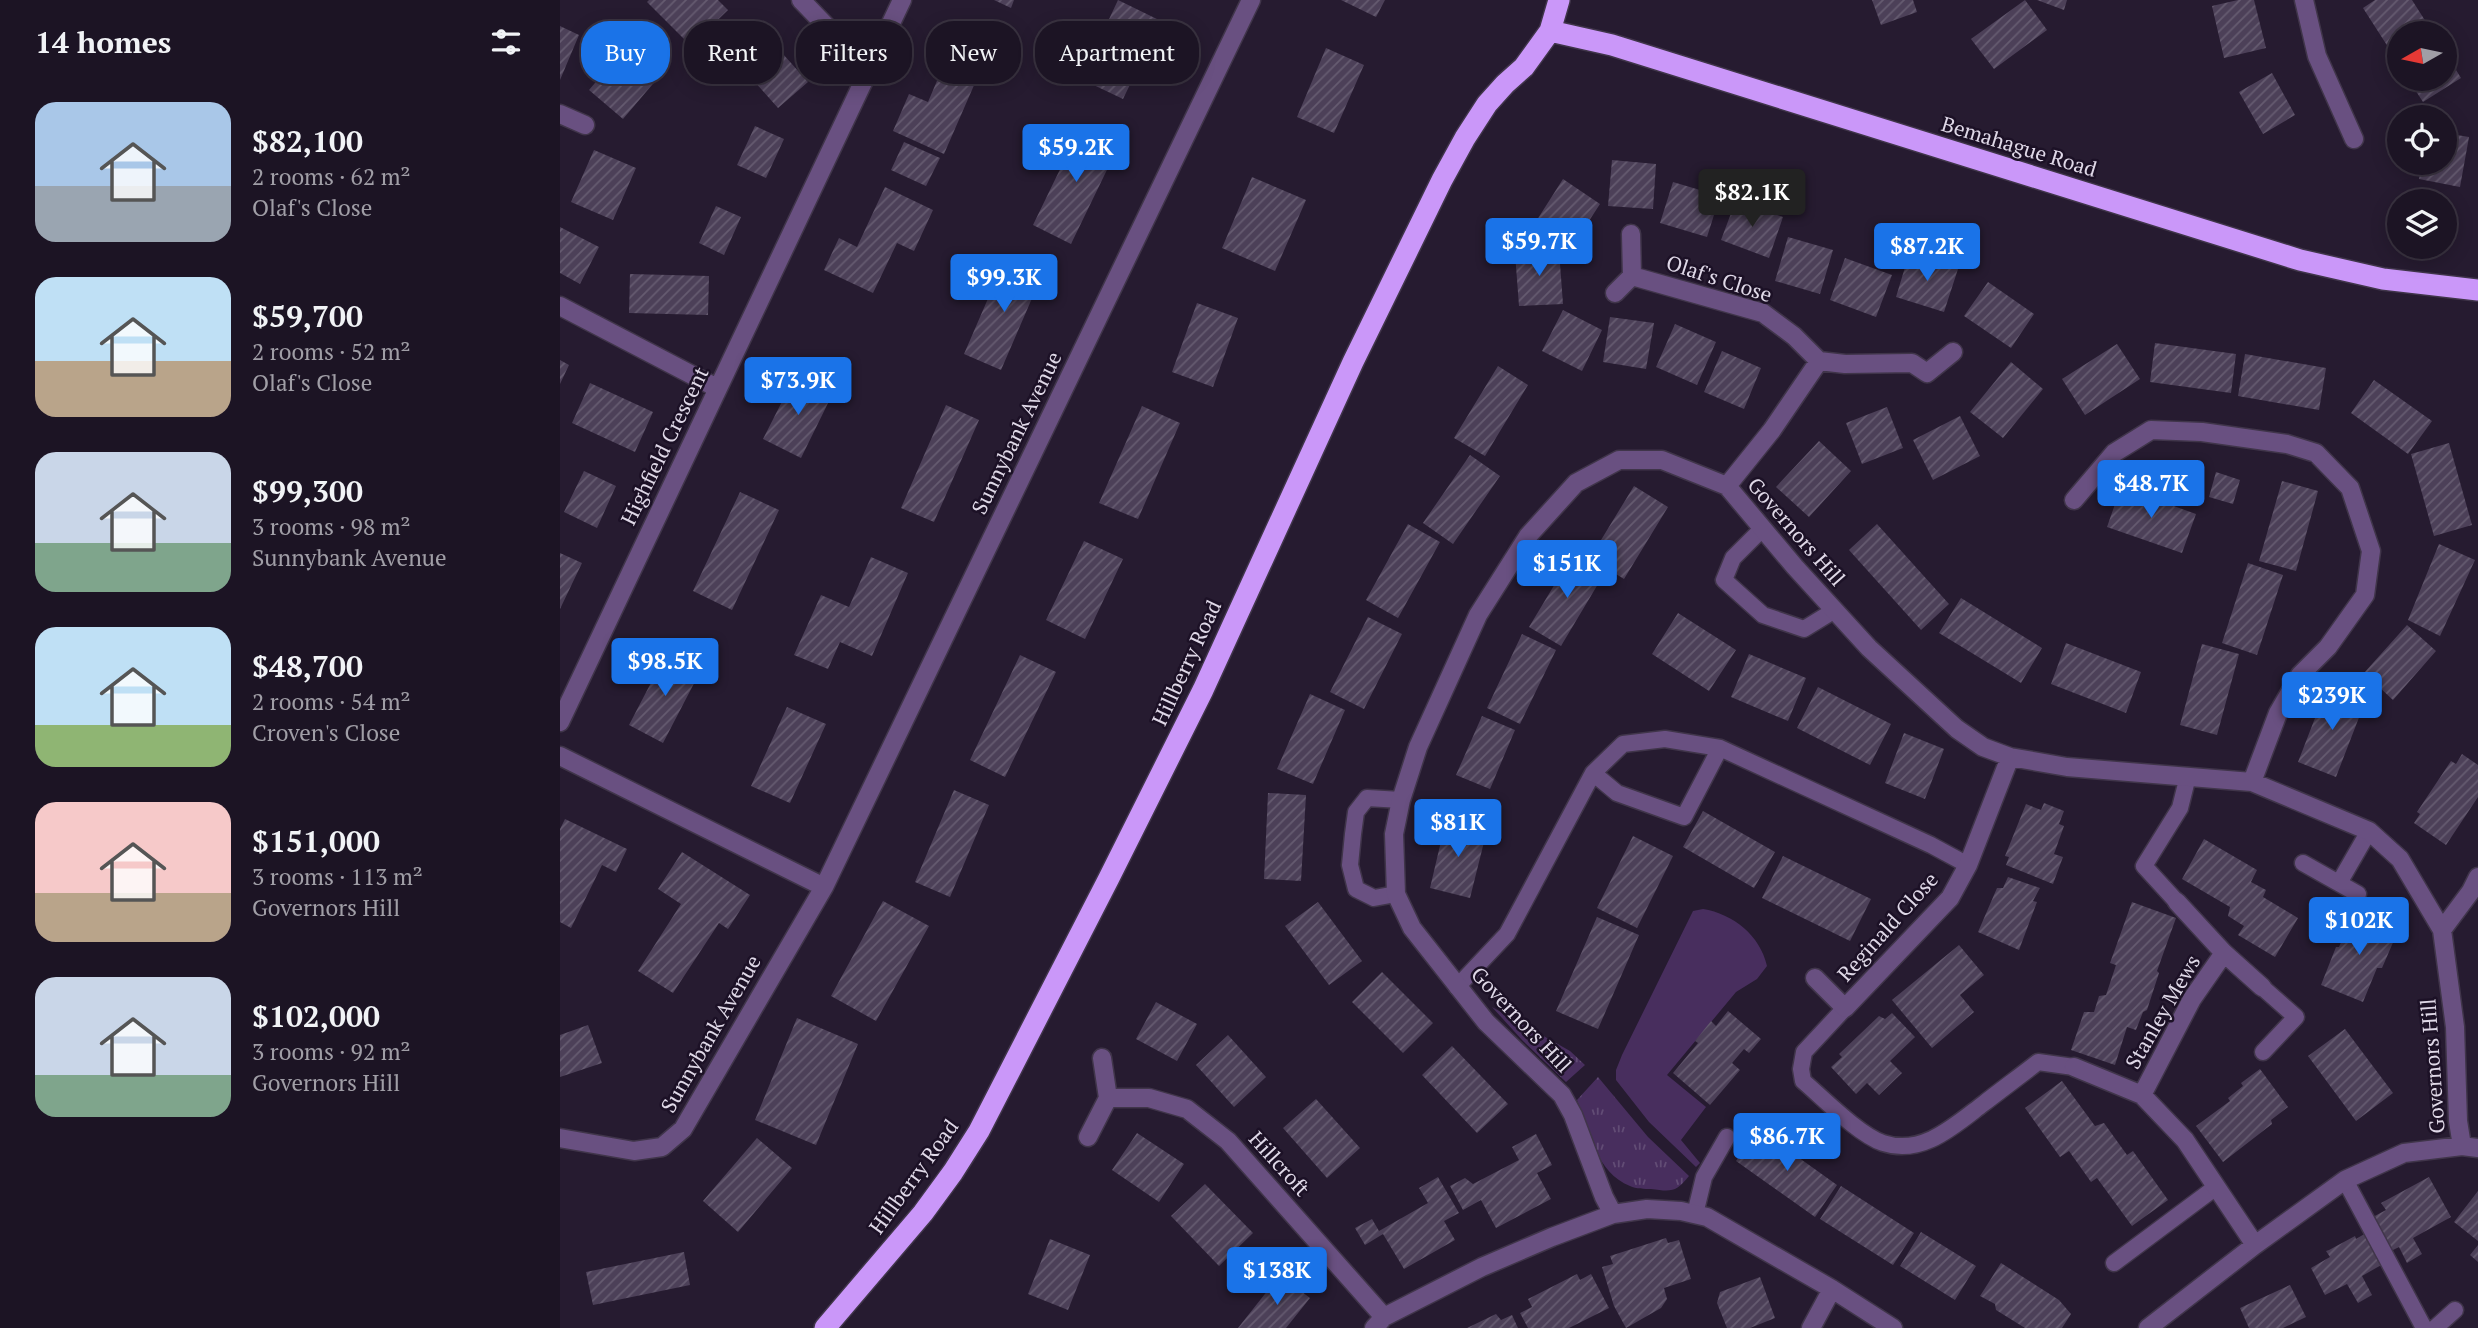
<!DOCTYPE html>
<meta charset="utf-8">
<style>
:root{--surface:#1c1424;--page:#292131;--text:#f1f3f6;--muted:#a09ea6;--line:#3a3341;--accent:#1a73e8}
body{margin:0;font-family:"PT Serif",serif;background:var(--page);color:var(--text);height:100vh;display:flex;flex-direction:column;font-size:26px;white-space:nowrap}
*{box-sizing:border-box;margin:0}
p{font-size:23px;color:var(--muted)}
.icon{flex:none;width:38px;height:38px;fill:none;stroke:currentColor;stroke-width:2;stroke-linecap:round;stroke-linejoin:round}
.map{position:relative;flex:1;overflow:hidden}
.side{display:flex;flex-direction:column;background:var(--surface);width:560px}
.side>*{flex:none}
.banner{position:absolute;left:21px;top:21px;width:665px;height:63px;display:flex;gap:14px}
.needle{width:46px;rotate:261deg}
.controls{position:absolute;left:1827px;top:21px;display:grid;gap:14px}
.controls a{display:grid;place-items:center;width:70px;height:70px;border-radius:50%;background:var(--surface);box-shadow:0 4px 18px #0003,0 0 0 2px var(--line);font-size:35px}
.price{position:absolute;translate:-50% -60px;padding:0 16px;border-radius:7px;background:var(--accent);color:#fff;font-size:23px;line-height:46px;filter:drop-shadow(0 2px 4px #0008)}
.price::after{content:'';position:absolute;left:50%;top:42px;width:21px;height:16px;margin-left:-10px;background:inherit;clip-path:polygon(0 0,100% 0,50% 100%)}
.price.current{background:#222;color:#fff}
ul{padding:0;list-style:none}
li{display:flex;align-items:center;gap:21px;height:175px;padding:0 35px}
li span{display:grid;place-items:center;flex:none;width:196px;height:140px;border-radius:21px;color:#555}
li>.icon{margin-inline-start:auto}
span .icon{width:84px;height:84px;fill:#fffc;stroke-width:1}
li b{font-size:30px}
h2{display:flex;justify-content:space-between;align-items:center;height:84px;padding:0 35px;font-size:30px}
.chip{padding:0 24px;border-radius:28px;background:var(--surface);box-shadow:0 4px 18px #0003,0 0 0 2px var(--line);font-size:24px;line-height:63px}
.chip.current{background:var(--accent);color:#fff}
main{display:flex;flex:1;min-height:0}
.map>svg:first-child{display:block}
.grass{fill:url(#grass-tufts)}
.green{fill:#482e5e}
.building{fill:url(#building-hatch)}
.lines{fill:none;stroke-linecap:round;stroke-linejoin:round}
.lane-casing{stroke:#40354a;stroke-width:19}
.street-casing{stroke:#40354a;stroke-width:21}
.highway-casing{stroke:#40354a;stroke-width:24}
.lane{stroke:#695081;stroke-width:16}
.street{stroke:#695081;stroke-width:18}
.highway{stroke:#ca97f9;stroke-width:21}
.labels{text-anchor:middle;stroke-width:5;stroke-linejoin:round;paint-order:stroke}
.street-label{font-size:21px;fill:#dfd8e7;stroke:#1c1126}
</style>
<main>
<section class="side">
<h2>14 homes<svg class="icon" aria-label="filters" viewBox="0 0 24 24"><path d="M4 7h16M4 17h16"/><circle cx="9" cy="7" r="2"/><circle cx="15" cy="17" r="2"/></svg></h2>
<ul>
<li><span style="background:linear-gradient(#a9c7e8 60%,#9aa5b1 0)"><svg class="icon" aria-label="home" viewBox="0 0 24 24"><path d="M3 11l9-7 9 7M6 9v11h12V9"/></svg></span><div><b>$82,100</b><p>2 rooms · 62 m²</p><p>Olaf's Close</p></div></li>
<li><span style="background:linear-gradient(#bfe0f5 60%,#b9a48a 0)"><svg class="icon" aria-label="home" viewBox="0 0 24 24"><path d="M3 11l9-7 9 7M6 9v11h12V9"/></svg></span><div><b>$59,700</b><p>2 rooms · 52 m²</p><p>Olaf's Close</p></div></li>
<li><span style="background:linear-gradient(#c9d6e8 65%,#7fa58c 0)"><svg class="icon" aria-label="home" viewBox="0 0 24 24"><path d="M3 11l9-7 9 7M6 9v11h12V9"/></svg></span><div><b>$99,300</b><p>3 rooms · 98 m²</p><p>Sunnybank Avenue</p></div></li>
<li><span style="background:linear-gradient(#bfe0f5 70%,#8fb573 0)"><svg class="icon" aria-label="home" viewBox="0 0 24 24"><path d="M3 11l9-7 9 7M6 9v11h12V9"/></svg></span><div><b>$48,700</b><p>2 rooms · 54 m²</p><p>Croven's Close</p></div></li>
<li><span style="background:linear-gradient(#f6c9c9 65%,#b9a48a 0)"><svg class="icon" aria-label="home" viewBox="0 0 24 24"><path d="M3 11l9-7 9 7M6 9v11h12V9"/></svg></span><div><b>$151,000</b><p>3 rooms · 113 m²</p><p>Governors Hill</p></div></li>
<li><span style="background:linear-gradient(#c9d6e8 70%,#7fa58c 0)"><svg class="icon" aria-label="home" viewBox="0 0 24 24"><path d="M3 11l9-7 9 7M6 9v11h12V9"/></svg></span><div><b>$102,000</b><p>3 rooms · 92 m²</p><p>Governors Hill</p></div></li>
</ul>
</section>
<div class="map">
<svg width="1918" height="1328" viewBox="0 0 1918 1328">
<defs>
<pattern id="grass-tufts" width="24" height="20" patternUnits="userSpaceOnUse" patternTransform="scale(1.75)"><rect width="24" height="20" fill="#482e5e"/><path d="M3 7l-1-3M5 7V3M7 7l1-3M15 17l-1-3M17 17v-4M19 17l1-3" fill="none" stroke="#624c75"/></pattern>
<pattern id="building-hatch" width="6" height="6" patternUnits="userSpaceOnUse" patternTransform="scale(1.75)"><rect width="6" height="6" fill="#4c4058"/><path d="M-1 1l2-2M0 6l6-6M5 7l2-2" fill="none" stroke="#655b70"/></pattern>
</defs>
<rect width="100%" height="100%" fill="#261b30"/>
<path class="grass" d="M932,1007l78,44 15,14 -19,17 -43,-41z
M1038,1077l50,60 41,39c-13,16 -17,16 -38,13 -6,0 -15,0 -21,-3 -33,-13 -42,-55 -53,-86z"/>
<path class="green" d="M1143,909c30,5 57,26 64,57l-10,13 -21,13 -69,83 39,32 -25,33 19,23 -4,4 -47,-45 -33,-42v-10l6,-15 71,-144z"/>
<path class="building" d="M89,0h69l10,10 -37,36 -44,-44z
M434,0h20l-3,8z
M558,0l43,21 -38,78 -42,-20z
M781,0h44l-9,17z
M1312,0h41l4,12 -36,13z
M1465,0l22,30 -53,39 -23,-30z
M1477,0h30l-3,10z
M1678,0h16l12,48 -42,10 -12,-52z
M1815,0h37l21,33h-34v31l-36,-56z
M0,26l19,9 -19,45z
M206,35l42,47 -30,26 -42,-47z
M69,43l34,29 -40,47 -34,-29z
M766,48l38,17 -30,68 -37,-16z
M1885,52l16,26 -38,24 -15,-23h37z
M382,69l33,14 -31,71 -51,-23 16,-37 19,8z
M1712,73l23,42 -32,19 -24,-42z
M522,124l38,19 -49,101 -38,-19z
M195,126l29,13 -18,39 -29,-13z
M1885,133l24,4 -9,50 -41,-8 3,-16h23z
M344,142l36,16 -14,28 -35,-16z
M34,150l42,18 -23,52 -42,-18z
M1052,160l44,4 -3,45 -45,-3z
M692,177l54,23 -31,71 -53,-23z
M1003,179l37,25 -28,43 -37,-24z
M1113,182l47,14 -13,41 -47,-14z
M325,187l48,23 -19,41 -17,-8 -24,50 -49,-23 15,-32 18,9z
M1176,200l47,17 -14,41 -48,-18z
M156,206l25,11 -17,38 -25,-12z
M0,227l39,20 -19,37 -20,-11z
M1228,237l45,13 -13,44 -45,-13z
M999,250l4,54 -44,2 -4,-53z
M1349,254l49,15 -14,43 -48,-15z
M446,257l37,16 -42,97 -37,-16z
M1285,258l47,17 -16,42 -46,-17z
M70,274l79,2 -1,39 -79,-2z
M1428,282l46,32 -23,34 -47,-32z
M637,303l41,15 -25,69 -41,-15z
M1003,310l39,20 -20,41 -40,-20z
M1050,317l44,6 -8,46 -43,-7z
M1115,324l41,18 -19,43 -41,-18z
M1595,343l81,11 -5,39 -81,-11z
M1557,344l23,35 -55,36 -23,-36z
M1162,351l39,17 -17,41 -40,-17z
M1685,354l81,14 -7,42 -81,-14z
M0,360l9,5 -9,19z
M1451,362l32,27 -40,49 -33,-26z
M938,366l30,19 -43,71 -31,-18z
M235,376l37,19 -31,63 -38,-19z
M1814,380l58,41 -24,33 -57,-41z
M30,383l63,29 -18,40 -63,-29z
M386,405l33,15 -45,102 -33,-14z
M582,406l38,17 -42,96 -39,-16z
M1327,407l16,41 -41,16 -16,-41z
M1400,416l20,40 -47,24 -20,-40z
M1259,441l32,30 -42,46 -33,-30z
M1889,443l23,82 -38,11 -23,-82z
M910,455l30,21 -47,68 -30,-21z
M24,471l32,15 -19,42 -33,-16z
M1656,472l24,8 -7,24 -24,-7z
M1722,481l36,10 -22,80 -37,-10z
M1074,486l34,21 -44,72 -34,-21z
M1561,487l75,27 -14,39 -75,-26z
M180,492l39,18 -47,100 -39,-19z
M848,524l32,18 -42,76 -32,-18z
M1317,524l72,80 -28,26 -72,-80z
M524,541l39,18 -38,80 -39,-19z
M1879,544l36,16 -35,76 -32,-16z
M0,553l22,10 -22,46z
M1013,554l31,20 -43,72 -32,-19z
M311,557l37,16 -36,83 -32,-14 -12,27 -34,-14 27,-60 28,12z
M1688,563l35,12 -26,80 -35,-12z
M1401,598l81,50 -21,35 -82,-50z
M1118,613l58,37 -27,41 -57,-37z
M808,617l34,17 -38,75 -34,-17z
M1847,625l29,26 -43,49 -29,-27z
M962,634l34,16 -36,74 -33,-16z
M1506,643l75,29 -15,41 -75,-29z
M1642,644l37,10 -22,81 -37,-10z
M107,652l34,18 -38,73 -34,-18z
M1189,654l57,24 -18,43 -57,-24z
M460,655l36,17 -51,105 -35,-17z
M1258,687l73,37 -21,41 -73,-37z
M1767,687l38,15 -29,75 -38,-15z
M750,694l35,16 -32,74 -36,-15z
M227,707l39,17 -36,79 -39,-17z
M922,716l33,14 -25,59 -34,-14z
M1344,733l40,16 -19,50 -40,-16z
M1902,754l16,11v32l-32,48 -32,-22 6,-9 -3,-2 34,-51 5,3z
M394,790l35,15 -39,92 -35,-15z
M708,793l38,2 -5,86 -37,-2z
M1484,803l20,8 -5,13 5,2 -10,28 9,3 -10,27 -47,-19 3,-8 -4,-1 21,-52 15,6z
M1143,811l72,41 -21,36 -71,-41z
M5,819l62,30 -11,23 -14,-7 -31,63 -11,-6v-93z
M886,820l41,10 -17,68 -40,-10z
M1073,836l40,20 -36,72 -40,-20z
M1644,839l53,31 -6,12 15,8 -3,7 35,21 -23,39 -37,-22 6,-9 -16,-10 2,-9 -48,-28z
M122,852l68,43 -22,34 -9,-6 -46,70 -35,-22 43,-67 -23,-15z
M1223,856l88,43 -21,42 -88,-43z
M1448,877l32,11 -7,13 4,1 -18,48 -41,-18 19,-44h6z
M323,901l46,25 -53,95 -45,-25z
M758,902l44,59 -33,24 -44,-59z
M1572,902l44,16 -19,53 2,2 -12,37 -4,2 -7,18 -9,-3 -12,38 -44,-15 13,-38h10l5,-16 7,-1 10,-30 -6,-2z
M1794,912l44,19 -16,37h-5l-14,34 -42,-17 15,-38h3z
M1037,917l42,18 -41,94 -42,-18z
M1399,945l25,30 -24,20 14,17 -42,36 -40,-48z
M822,972l51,51 -30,30 -51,-51z
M596,1002l41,22 -20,37 -41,-22z
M1168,1011l33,28 -12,14 -5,-4 -12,14 8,7 -30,35 -37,-32 25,-30 -3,-2 16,-20 5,5z
M1332,1013l23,24 -25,24 12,12 -23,22 -12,-12 -11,11 -25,-27 11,-10 -3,-3 40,-38 6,3z
M237,1018l61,26 -42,101 -61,-25z
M28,1025l14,38 -42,14v-42z
M1785,1029l48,64 -37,28 -48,-65z
M668,1035l38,42 -32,30 -38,-42z
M892,1046l56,58 -31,29 -55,-58z
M1700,1069l28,38 -17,13 1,4 -49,38 -27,-36 34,-25 -2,-3 15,-12 -2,-3z
M1502,1081l33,45 9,-3 23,32 6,-4 35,49 -36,26 -35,-48 -6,4 -22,-31 -9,6 -35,-49z
M756,1099l44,49 -33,30 -44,-50z
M1199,1129l78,56 -22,32 -79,-56z
M577,1133l47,31 -25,38 -47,-32z
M976,1134l16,31 -15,8 14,26 -55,29 -15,-28 -18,10 -13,-24 15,-8 8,6 46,-24 -7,-13z
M197,1138l35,30 -54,64 -35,-31z
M878,1177l21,36 -15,8 11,19 -51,29 -21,-35 -18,11 -10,-17 17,-9 7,12 49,-28 -9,-15z
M1869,1177l22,40 -38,21 9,16 -15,9 -8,-16 -10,5 -18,-34 15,-8 -5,-7z
M645,1184l48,49 -34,33 -48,-50z
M1281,1186l73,47 -21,32 -73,-46z
M1918,1191v50l-24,-19z
M1361,1232l55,34 -21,34 -55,-34z
M1806,1233l17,31 -21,12 10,19 -14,8 -11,-19 -22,11 -14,-27 19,-11 -4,-6 3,-1 26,-14 1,3z
M1106,1238l2,5 11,-3 12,39 -27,9 3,11 -6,9 -35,20 -12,-22 -12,-39 11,-3 -3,-8z
M490,1239l40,16 -22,55 -40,-16z
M1918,1245v17l-8,-7z
M124,1252l6,33 -97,20 -7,-33z
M1441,1263l58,37 12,14 -9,14h-37l-29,-18 -1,-6 -15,-8z
M1017,1274l3,6 11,-6 18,34 -40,20h-41l-8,-15 12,-6 -4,-8z
M720,1275l30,23 -24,30h-48z
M1200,1277l15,41 -25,10h-23l-10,-25 3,-11z
M1730,1285l16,32 -23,11h-34l-9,-20z
M936,1314l5,6 11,-5 6,13h-51z"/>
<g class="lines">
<g class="lane-casing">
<path id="lane" d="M1202,529l-29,29 -9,22 39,35 41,14 31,-19
M1033,773l24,20 67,24 36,-69
M1743,863l55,31
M1779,883l30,-52
M836,894l-22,4 -18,-9 -6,-24 3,-31 3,-22 11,-14 34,2
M1617,902l-33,-36 36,-58 8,-32
M897,987l50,-53 86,-161 30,-29 42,-5 55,9 211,97 37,20
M1702,987l34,30 -33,35
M1285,1008l-41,44 -3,17 2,12c20,17 56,54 80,62 39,13 71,-17 100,-39 18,-14 37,-28 55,-42l36,5
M1785,1180l79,148
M1135,1214l9,-37 23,-40
M1554,1263l102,-76
M1875,1328l20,-18"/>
</g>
<g class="street-casing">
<path id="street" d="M241,0l28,29 47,26
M1744,0l13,56 37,83
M0,114l25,11
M1071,234l1,42
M1055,293l17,-17 131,37 31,23 25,25 -47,69 -45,56
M0,306l157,82
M1259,361l26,3 67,-1 15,10 26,-21
M1514,500l40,-47 37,-23 51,2 85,12 29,9 34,35 21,63 -6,44 -37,52 -28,28 -22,38 -26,69
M0,722l342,-722
M0,756l264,131
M1617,902l47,51 38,34
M1882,930l29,-39 7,-14
M1255,978l30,30 105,-110 18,-33 42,-108
M542,1058l6,40h41l38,11 41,32 156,176
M1514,1067l68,28 43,45 70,105
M1582,1095l50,-96 32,-46
M528,1137l20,-39
M0,1138l74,13 28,-4 21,-18 141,-242 427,-887
M1053,1214l-9,-17 -31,-82 -11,-20 -76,-73 -74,-94 -16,-34 -2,-60 7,-34 17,-53 60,-132 50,-79 48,-53 43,-23h43l65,26 68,81 74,81 88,81 26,18 27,10 57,10 185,15 117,49 31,28 42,71 13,97 3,94 4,25
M814,1328l10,-11 98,-50 70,-30 61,-23 34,-5 34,2 26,6 125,72 61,39
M1251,1328l21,-39
M1588,1328l107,-83 90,-65 59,-27 58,-7 16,2"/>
</g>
<g class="highway-casing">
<path id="highway" d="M990,31l62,14 688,215 83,19 95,11
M265,1328l98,-115 30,-41 26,-41 130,-253 94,-188 150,-328 89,-182 23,-42 22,-34 18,-20 19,-17 26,-36 9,-31"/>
</g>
<use href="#lane" class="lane"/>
<use href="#street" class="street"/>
<use href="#highway" class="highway"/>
</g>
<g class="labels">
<g class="street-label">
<text transform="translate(1459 147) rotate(17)" y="7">Bemahague Road</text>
<text transform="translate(1159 279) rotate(18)" y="7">Olaf's Close</text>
<text transform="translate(457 433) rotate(-64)" y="7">Sunnybank Avenue</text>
<text transform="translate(105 446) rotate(-64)" y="7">Highfield Crescent</text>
<text transform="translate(1236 532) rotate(49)" y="7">Governors Hill</text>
<text transform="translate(627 663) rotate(-65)" y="7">Hillberry Road</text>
<text transform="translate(1328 927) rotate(-48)" y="7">Reginald Close</text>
<text transform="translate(1603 1012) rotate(-60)" y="7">Stanley Mews</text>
<text transform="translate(961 1020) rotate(47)" y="7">Governors Hill</text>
<text transform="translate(151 1034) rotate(-60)" y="7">Sunnybank Avenue</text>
<text transform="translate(1873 1066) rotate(-94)" y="7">Governors Hill</text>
<text transform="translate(719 1164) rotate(48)" y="7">Hillcroft</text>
<text transform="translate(354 1177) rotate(-54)" y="7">Hillberry Road</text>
</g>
</g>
</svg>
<div class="controls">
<a><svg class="needle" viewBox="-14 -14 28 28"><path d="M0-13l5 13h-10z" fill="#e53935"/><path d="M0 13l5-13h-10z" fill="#a09ea6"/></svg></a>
<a><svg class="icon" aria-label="locate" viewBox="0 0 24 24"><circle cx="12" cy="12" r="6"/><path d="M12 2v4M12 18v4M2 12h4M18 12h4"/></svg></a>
<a><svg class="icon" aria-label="layers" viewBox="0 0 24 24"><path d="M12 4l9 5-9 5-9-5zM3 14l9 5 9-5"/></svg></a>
</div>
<b class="price" style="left:516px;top:184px">$59.2K</b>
<b class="price current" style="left:1192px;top:229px">$82.1K</b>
<b class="price" style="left:979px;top:278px">$59.7K</b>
<b class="price" style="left:1367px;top:283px">$87.2K</b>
<b class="price" style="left:444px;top:314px">$99.3K</b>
<b class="price" style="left:238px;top:417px">$73.9K</b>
<b class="price" style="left:1591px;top:520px">$48.7K</b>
<b class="price" style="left:1007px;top:600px">$151K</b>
<b class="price" style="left:105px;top:698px">$98.5K</b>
<b class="price" style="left:1772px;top:732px">$239K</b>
<b class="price" style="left:898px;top:859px">$81K</b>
<b class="price" style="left:1799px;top:957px">$102K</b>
<b class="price" style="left:1227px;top:1173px">$86.7K</b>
<b class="price" style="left:717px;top:1307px">$138K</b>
<div class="banner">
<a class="chip current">Buy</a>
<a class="chip">Rent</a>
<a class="chip">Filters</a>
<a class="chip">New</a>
<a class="chip">Apartment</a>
</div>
</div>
</main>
